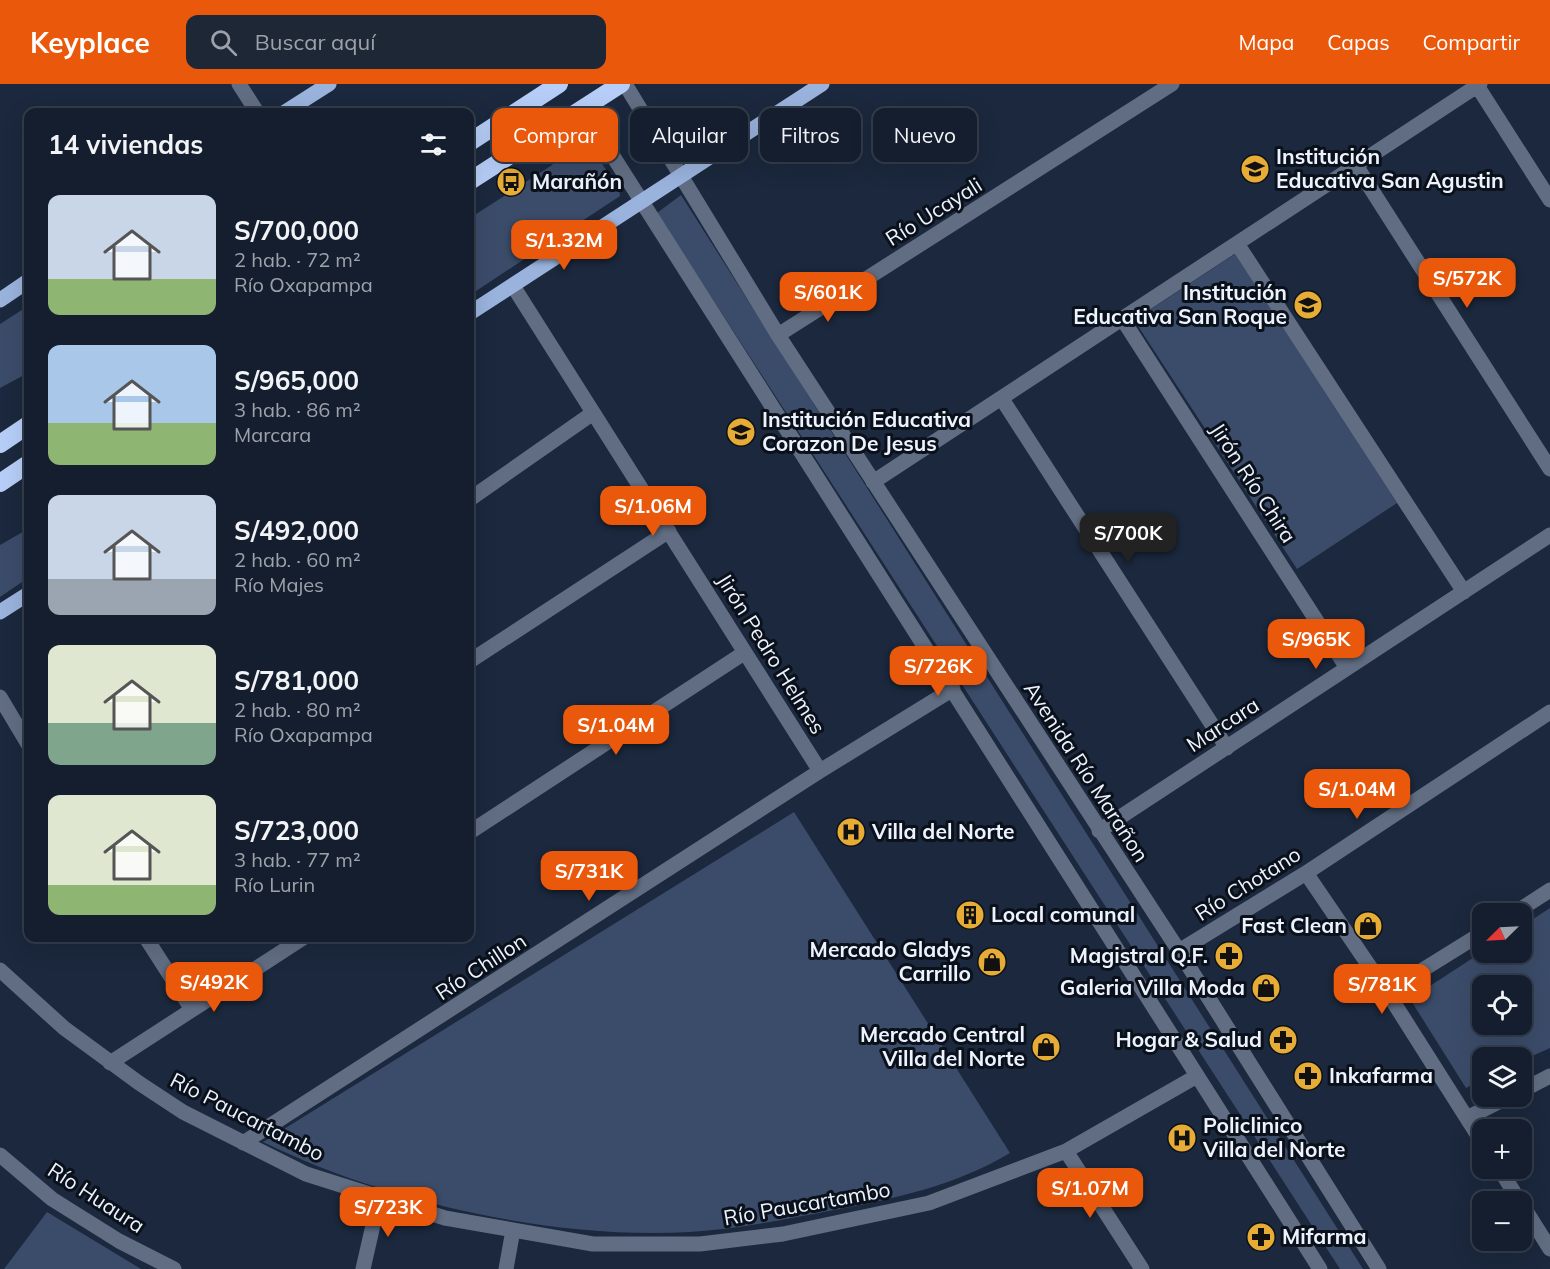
<!DOCTYPE html>
<html lang="es">
<meta charset="utf-8">
<style>
:root{--surface:#141e2e;--page:#1d2736;--text:#f1f3f6;--muted:#9da2aa;--line:#333c4a;--accent:#ea580c}
body{margin:0;font-family:Mulish,sans-serif;background:var(--page);color:var(--text);height:100vh;display:flex;flex-direction:column;font-size:22px;white-space:nowrap}
*{box-sizing:border-box;margin:0}
p{font-size:20px;color:var(--muted)}
.icon{flex:none;width:33px;height:33px;fill:none;stroke:currentColor;stroke-width:2;stroke-linecap:round;stroke-linejoin:round}
.map{position:relative;flex:1;overflow:hidden}
.sheet{position:absolute;left:24px;top:24px;width:450px;height:834px;display:flex;flex-direction:column;background:var(--surface);border-radius:12px;box-shadow:0 6px 24px #0002,0 0 0 2px var(--line)}
.sheet>*{flex:none}
.guide{position:absolute;left:492px;top:24px;width:570px;height:54px;display:flex;gap:12px}
.needle{width:39px;rotate:246deg}
.controls{position:absolute;left:1472px;top:819px;display:grid;gap:12px}
.controls a{display:grid;place-items:center;width:60px;height:60px;border-radius:12px;background:var(--surface);box-shadow:0 6px 24px #0002,0 0 0 2px var(--line);font-size:30px}
.price{position:absolute;translate:-50% -51px;padding:0 14px;border-radius:12px;background:var(--accent);color:#fff;font-size:20px;line-height:39px;filter:drop-shadow(0 2px 3px #0008)}
.price::after{content:'';position:absolute;left:50%;top:36px;width:18px;height:14px;margin-left:-9px;background:inherit;clip-path:polygon(0 0,100% 0,50% 100%)}
.price.active{background:#222;color:#fff}
ul{padding:0;list-style:none}
li{display:flex;align-items:center;gap:18px;height:150px;padding:0 24px}
li span{display:grid;place-items:center;flex:none;width:168px;height:120px;border-radius:12px;color:#555}
li>.icon{margin-inline-start:auto}
span .icon{width:72px;height:72px;fill:#fffc;stroke-width:1}
li b{font-size:26px}
h2{display:flex;justify-content:space-between;align-items:center;height:72px;padding:0 24px;font-size:26px}
.tag{padding:0 21px;border-radius:12px;background:var(--surface);box-shadow:0 6px 24px #0002,0 0 0 2px var(--line);font-size:21px;line-height:54px}
.tag.active{background:var(--accent);color:#fff}
header{display:flex;align-items:center;gap:36px;box-sizing:border-box;height:84px;padding:0 30px;background:var(--accent);color:#fff}
header strong{font-size:28px}
nav{display:flex;gap:33px;margin-inline-start:auto;font-size:21px}
.search{width:420px;height:54px;background:var(--page);display:flex;align-items:center;gap:15px;box-sizing:border-box;padding:0 21px;border-radius:12px;color:var(--muted);font-size:22px}
.map>svg:first-child{display:block}
.green{fill:#3b4c6a;fill-rule:evenodd}
.lines{fill:none;stroke-linecap:round;stroke-linejoin:round}
.minor{stroke:#616d82;stroke-width:15}
.major{stroke:#9ab3dd;stroke-width:15}
.highway{stroke:#b6cef7;stroke-width:18}
.labels{text-anchor:middle;stroke-width:6;stroke-linejoin:round;paint-order:stroke}
.poi-label{font-size:21px;font-weight:bold;fill:#ecf3ff;stroke:#0b111a;text-anchor:start}
.street-label{font-size:21px;fill:#ecf3ff;stroke:#0b111a}
</style>
<header>
<strong>Keyplace</strong>
<div class="search"><svg class="icon" aria-label="search" viewBox="0 0 24 24"><circle cx="10" cy="10" r="6"/><path d="M15 15l6 6"/></svg>Buscar aquí</div>
<nav><a>Mapa</a><a>Capas</a><a>Compartir</a></nav>
</header>
<div class="map">
<svg width="1550" height="1185" viewBox="0 0 1550 1185">
<rect width="100%" height="100%" fill="#1b283d"/>
<path class="green" d="M579,58l11,3 29,45 1,6 -150,99v-77l82,-53 18,-19z
M681,111l682,1074h-23l-683,-1056z
M1235,170l162,249 -100,66 -163,-249z
M28,222v67l-28,15v-64z
M28,445v49l-28,19v-52z
M794,728l216,341c-53,32 -116,46 -176,57 -47,9 -96,19 -144,22 -138,8 -304,-30 -427,-90z
M1550,824v140l-29,13v-3h-39v22l-16,8 -56,-89 72,-47h39v-25zM1482,902h39v38h-39z
M47,1128l94,57h-137z"/>
<g class="lines">
<path class="minor" d="M239,0l18,28
M625,0l153,251 401,616 200,318
M1476,0l74,116
M583,25l737,1160
M1357,83l193,302
M1238,161l226,347
M513,202l307,485
M1123,236l224,348
M778,251l394,-251
M1002,315l225,349
M873,398l607,-398
M470,415l123,-86
M470,577l199,-130
M0,613l28,47
M1099,747l451,-296
M470,748l274,-179
M1306,789l81,119 95,150
M1513,830l37,-24
M146,854l45,70
M1179,867l127,-78 244,-161
M0,886l64,58 75,55 44,29 123,62 139,44 148,26h107l83,-10 146,-31 137,-52 131,-75
M1387,908l95,-59
M110,979l193,-125
M1521,1007l29,-15
M1467,1034l43,-22
M243,1059l577,-372 133,-82
M1066,1067l76,118
M0,1071l52,44 67,42 55,28
M1499,1084l21,34
M1521,1119l29,46
M363,1185l16,-70
M506,1185l7,-39"/>
<path class="major" d="M285,28l44,-28
M0,216l28,-19
M470,229l352,-229
M0,528l28,-18"/>
<path class="highway" d="M470,58l89,-58
M470,97l151,-97
M0,360l28,-19
M0,399l28,-19"/>
</g>
<defs>
<g id="school-disc" transform="scale(1.5)"><circle r="9.5" fill="#e6ac36" stroke="#0b111a"/><path d="M0-5L7-2L0 1L-7-2ZM-4 1L0 2.5L4 1V4Q0 6-4 4Z" fill="#111"/></g>
<g id="bus-disc" transform="scale(1.5)"><circle r="9.5" fill="#e6ac36" stroke="#0b111a"/><path d="M-5-6H5V4H4V6H2V4H-2V6H-4V4H-5ZM-3.5-4V0h7V-4ZM-3.5 1.2v1.5H-2V1.2ZM2 1.2v1.5H3.5V1.2Z" fill="#111"/></g>
<g id="hospital-disc" transform="scale(1.5)"><circle r="9.5" fill="#e6ac36" stroke="#0b111a"/><path d="M-5-5h3v3.5h4V-5h3V5h-3V1.5h-4V5h-3Z" fill="#111"/></g>
<g id="building-disc" transform="scale(1.5)"><circle r="9.5" fill="#e6ac36" stroke="#0b111a"/><path d="M-4-6H4V6H1V3H-1V6H-4ZM-2.5-4.3h1.7v1.8h-1.7ZM.8-4.3h1.7v1.8H.8ZM-2.5-1h1.7V.8h-1.7ZM.8-1h1.7V.8H.8Z" fill="#111"/></g>
<g id="shop-disc" transform="scale(1.5)"><circle r="9.5" fill="#e6ac36" stroke="#0b111a"/><path d="M-5-2.5h2.3a2.7 3.5 0 0 1 5.4 0H5L5.5 6h-11ZM-1.5-2.5h3a1.5 2.3 0 0 0-3 0Z" fill="#111"/></g>
<g id="pharmacy-disc" transform="scale(1.5)"><circle r="9.5" fill="#e6ac36" stroke="#0b111a"/><path d="M-2-6h4v4h4v4h-4v4h-4v-4h-4v-4h4Z" fill="#111"/></g>
</defs>
<g fill-rule="evenodd">
<use href="#school-disc" x="1255" y="85"/>
<use href="#bus-disc" x="511" y="98"/>
<use href="#school-disc" x="1308" y="221"/>
<use href="#school-disc" x="741" y="348"/>
<use href="#hospital-disc" x="851" y="748"/>
<use href="#building-disc" x="970" y="831"/>
<use href="#shop-disc" x="1368" y="842"/>
<use href="#pharmacy-disc" x="1229" y="872"/>
<use href="#shop-disc" x="992" y="878"/>
<use href="#shop-disc" x="1266" y="904"/>
<use href="#pharmacy-disc" x="1283" y="956"/>
<use href="#shop-disc" x="1046" y="963"/>
<use href="#pharmacy-disc" x="1308" y="992"/>
<use href="#hospital-disc" x="1182" y="1054"/>
<use href="#pharmacy-disc" x="1261" y="1153"/>
</g>
<g class="labels">
<g class="poi-label">
<text x="1276" y="80">Institución<tspan x="1276" dy="24">Educativa San Agustin</tspan></text>
<text x="532" y="105">Marañón</text>
<text x="1287" y="216" text-anchor="end">Institución<tspan x="1287" dy="24">Educativa San Roque</tspan></text>
<text x="762" y="343">Institución Educativa<tspan x="762" dy="24">Corazon De Jesus</tspan></text>
<text x="872" y="755">Villa del Norte</text>
<text x="991" y="838">Local comunal</text>
<text x="1347" y="849" text-anchor="end">Fast Clean</text>
<text x="971" y="873" text-anchor="end">Mercado Gladys<tspan x="971" dy="24">Carrillo</tspan></text>
<text x="1208" y="879" text-anchor="end">Magistral Q.F.</text>
<text x="1245" y="911" text-anchor="end">Galeria Villa Moda</text>
<text x="1025" y="958" text-anchor="end">Mercado Central<tspan x="1025" dy="24">Villa del Norte</tspan></text>
<text x="1262" y="963" text-anchor="end">Hogar &amp; Salud</text>
<text x="1329" y="999">Inkafarma</text>
<text x="1203" y="1049">Policlinico<tspan x="1203" dy="24">Villa del Norte</tspan></text>
<text x="1282" y="1160">Mifarma</text>
</g>
<g class="street-label">
<text transform="translate(934 128) rotate(-32)" y="7">Río Ucayali</text>
<text transform="translate(1253 399) rotate(57)" y="7">Jirón Río Chira</text>
<text transform="translate(771 570) rotate(58)" y="7">Jirón Pedro Helmes</text>
<text transform="translate(1223 641) rotate(-33)" y="7">Marcara</text>
<text transform="translate(1086 688) rotate(57)" y="7">Avenida Río Marañon</text>
<text transform="translate(1248 800) rotate(-32)" y="7">Río Chotano</text>
<text transform="translate(481 883) rotate(-33)" y="7">Río Chillon</text>
<text transform="translate(247 1033) rotate(27)" y="7">Río Paucartambo</text>
<text transform="translate(96 1114) rotate(33)" y="7">Río Huaura</text>
<text transform="translate(807 1120) rotate(-10)" y="7">Río Paucartambo</text>
</g>
</g>
</svg>
<div class="controls">
<a><svg class="needle" viewBox="-14 -14 28 28"><path d="M0-13l5 13h-10z" fill="#e53935"/><path d="M0 13l5-13h-10z" fill="#9da2aa"/></svg></a>
<a><svg class="icon" aria-label="locate" viewBox="0 0 24 24"><circle cx="12" cy="12" r="6"/><path d="M12 2v4M12 18v4M2 12h4M18 12h4"/></svg></a>
<a><svg class="icon" aria-label="layers" viewBox="0 0 24 24"><path d="M12 4l9 5-9 5-9-5zM3 14l9 5 9-5"/></svg></a>
<a>+</a>
<a>−</a>
</div>
<b class="price" style="left:564px;top:187px">S/1.32M</b>
<b class="price" style="left:1467px;top:225px">S/572K</b>
<b class="price" style="left:828px;top:239px">S/601K</b>
<b class="price" style="left:653px;top:453px">S/1.06M</b>
<b class="price active" style="left:1128px;top:480px">S/700K</b>
<b class="price" style="left:1316px;top:586px">S/965K</b>
<b class="price" style="left:938px;top:613px">S/726K</b>
<b class="price" style="left:616px;top:672px">S/1.04M</b>
<b class="price" style="left:1357px;top:736px">S/1.04M</b>
<b class="price" style="left:589px;top:818px">S/731K</b>
<b class="price" style="left:214px;top:929px">S/492K</b>
<b class="price" style="left:1382px;top:931px">S/781K</b>
<b class="price" style="left:1090px;top:1135px">S/1.07M</b>
<b class="price" style="left:388px;top:1154px">S/723K</b>
<div class="guide">
<a class="tag active">Comprar</a>
<a class="tag">Alquilar</a>
<a class="tag">Filtros</a>
<a class="tag">Nuevo</a>
</div>
<section class="sheet">
<h2>14 viviendas<svg class="icon" aria-label="filters" viewBox="0 0 24 24"><path d="M4 7h16M4 17h16"/><circle cx="9" cy="7" r="2"/><circle cx="15" cy="17" r="2"/></svg></h2>
<ul>
<li><span style="background:linear-gradient(#c9d6e8 70%,#8fb573 0)"><svg class="icon" aria-label="home" viewBox="0 0 24 24"><path d="M3 11l9-7 9 7M6 9v11h12V9"/></svg></span><div><b>S/700,000</b><p>2 hab. · 72 m²</p><p>Río Oxapampa</p></div></li>
<li><span style="background:linear-gradient(#a9c7e8 65%,#8fb573 0)"><svg class="icon" aria-label="home" viewBox="0 0 24 24"><path d="M3 11l9-7 9 7M6 9v11h12V9"/></svg></span><div><b>S/965,000</b><p>3 hab. · 86 m²</p><p>Marcara</p></div></li>
<li><span style="background:linear-gradient(#c9d6e8 70%,#9aa5b1 0)"><svg class="icon" aria-label="home" viewBox="0 0 24 24"><path d="M3 11l9-7 9 7M6 9v11h12V9"/></svg></span><div><b>S/492,000</b><p>2 hab. · 60 m²</p><p>Río Majes</p></div></li>
<li><span style="background:linear-gradient(#dfe7d0 65%,#7fa58c 0)"><svg class="icon" aria-label="home" viewBox="0 0 24 24"><path d="M3 11l9-7 9 7M6 9v11h12V9"/></svg></span><div><b>S/781,000</b><p>2 hab. · 80 m²</p><p>Río Oxapampa</p></div></li>
<li><span style="background:linear-gradient(#dfe7d0 75%,#8fb573 0)"><svg class="icon" aria-label="home" viewBox="0 0 24 24"><path d="M3 11l9-7 9 7M6 9v11h12V9"/></svg></span><div><b>S/723,000</b><p>3 hab. · 77 m²</p><p>Río Lurin</p></div></li>
</ul>
</section>
</div>
